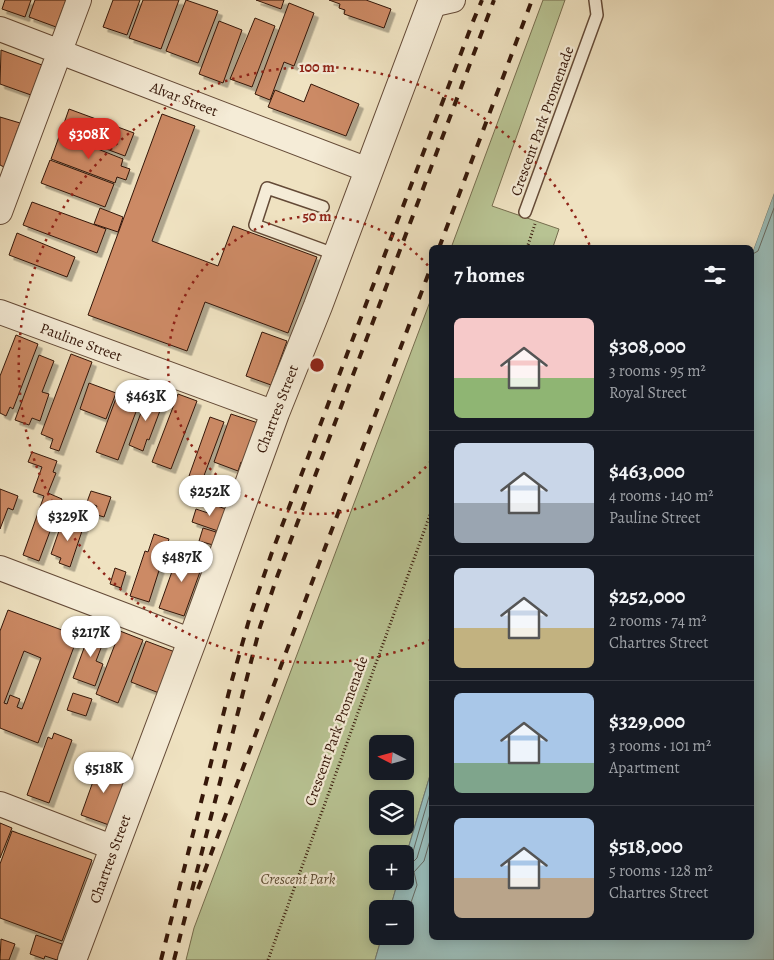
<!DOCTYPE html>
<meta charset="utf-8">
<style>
:root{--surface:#171b24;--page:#242831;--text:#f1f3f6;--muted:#9ea1a6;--line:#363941;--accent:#d93025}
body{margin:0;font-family:Alegreya,serif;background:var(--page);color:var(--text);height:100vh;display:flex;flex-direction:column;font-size:19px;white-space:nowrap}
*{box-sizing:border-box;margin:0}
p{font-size:16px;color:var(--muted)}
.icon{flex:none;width:28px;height:28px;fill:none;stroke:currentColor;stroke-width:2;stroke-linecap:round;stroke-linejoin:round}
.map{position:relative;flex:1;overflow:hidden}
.panel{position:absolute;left:429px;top:245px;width:325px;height:695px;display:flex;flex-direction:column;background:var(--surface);border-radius:8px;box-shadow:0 2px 12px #0003}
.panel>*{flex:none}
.needle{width:32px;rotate:276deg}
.controls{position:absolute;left:369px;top:735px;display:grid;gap:10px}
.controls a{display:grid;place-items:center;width:45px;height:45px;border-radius:8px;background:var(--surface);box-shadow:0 2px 12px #0003;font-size:25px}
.price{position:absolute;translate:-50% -42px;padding:0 11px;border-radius:18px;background:#fff;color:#222;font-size:16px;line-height:32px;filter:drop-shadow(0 1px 2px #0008)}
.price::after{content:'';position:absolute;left:50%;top:30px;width:15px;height:11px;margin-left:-8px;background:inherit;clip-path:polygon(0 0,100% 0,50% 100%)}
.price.current{background:var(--accent);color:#fff}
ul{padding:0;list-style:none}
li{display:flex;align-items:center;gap:15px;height:125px;padding:0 25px}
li+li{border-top:1px solid var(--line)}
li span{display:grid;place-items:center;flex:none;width:140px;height:100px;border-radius:8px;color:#555}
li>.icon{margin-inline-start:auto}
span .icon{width:60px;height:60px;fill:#fffc;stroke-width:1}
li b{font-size:21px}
h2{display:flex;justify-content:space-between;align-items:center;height:60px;padding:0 25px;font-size:21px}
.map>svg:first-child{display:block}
.green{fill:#b8c393;stroke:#766d4e;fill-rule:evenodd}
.water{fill:#9bbdb9;stroke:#727b73}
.pier{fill:#efe2c1}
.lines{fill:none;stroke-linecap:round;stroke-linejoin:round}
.shore{stroke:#686a61;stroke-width:1}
.building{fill:#cc8a65;stroke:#351709;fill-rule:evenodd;filter:url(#shadow)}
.service-casing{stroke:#644a37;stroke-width:14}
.minor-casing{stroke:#644a37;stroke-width:26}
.tertiary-casing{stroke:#644a37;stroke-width:30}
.path{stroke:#351709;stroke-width:3;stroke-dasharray:1 2.5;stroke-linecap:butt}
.service{stroke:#f5ecd7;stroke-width:11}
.minor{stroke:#f5ecd7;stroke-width:24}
.tertiary{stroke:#f5ecd7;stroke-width:28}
.rail{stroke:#351709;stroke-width:4;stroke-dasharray:9 9;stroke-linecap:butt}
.ring{fill:none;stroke:#8f2418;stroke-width:2.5;stroke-dasharray:2.5 5}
.labels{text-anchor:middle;stroke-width:4.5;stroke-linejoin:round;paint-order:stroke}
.street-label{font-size:15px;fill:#351709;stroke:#f5ecd7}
.park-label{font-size:15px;font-style:italic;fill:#5c4b32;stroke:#f5ecd7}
.centre{fill:#8f2418;stroke:#f5ecd7;stroke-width:2.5}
.ring-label{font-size:15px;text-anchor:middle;font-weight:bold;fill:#8f2418;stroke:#f5ecd7;stroke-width:4.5;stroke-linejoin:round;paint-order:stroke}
</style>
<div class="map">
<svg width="774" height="960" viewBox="0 0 774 960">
<defs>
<filter id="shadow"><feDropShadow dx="4.5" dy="4.5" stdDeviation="0" flood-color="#0004"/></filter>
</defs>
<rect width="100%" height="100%" fill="#efe2c1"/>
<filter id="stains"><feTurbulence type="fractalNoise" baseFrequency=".004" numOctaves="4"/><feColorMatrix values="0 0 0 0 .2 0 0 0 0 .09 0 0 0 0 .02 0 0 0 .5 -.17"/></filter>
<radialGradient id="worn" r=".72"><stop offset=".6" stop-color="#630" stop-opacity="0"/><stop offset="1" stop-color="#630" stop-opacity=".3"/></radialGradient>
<path class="green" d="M543,0h22l-73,206 67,23 -6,18 -102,1z
M431,299v473l-26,87v-5h-27v27h20l-8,28h-12v27h4l-7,24h-189l8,-32zM378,744h27v27h-27zM378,799h27v27h-27z"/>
<path class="water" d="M774,193v767h-399l7,-24h23v-27h-15l8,-28h7v-22l26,-87v166h320v-682z"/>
<path class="pier" d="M774,191v2l-23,63v-8l21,-56z"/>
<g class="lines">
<path class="shore" d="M751,255l7,-4 16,-43
M405,859l4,-1 3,-3 19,-65
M405,865l7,-2 5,-5 14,-47
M405,920l12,-35 -3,-13 10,-11 7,-24"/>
</g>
<path class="building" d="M5,0h26l-6,17 -23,-8z
M35,0h31l-10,27 -27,-10z
M113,0h27l-13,35 -24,-8z
M143,0h36l-18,49 -32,-11z
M186,0l32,11 -20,52 -32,-12z
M256,0h28l-3,9z
M329,0h37l25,9 -7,19 -40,-14 1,-4 -6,-2 1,-4z
M289,3l25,10 -20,53 -10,-4 -14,38 -15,-6z
M255,18l20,8 -23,61 -22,-8z
M219,21l23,9 -19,53 -24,-9z
M1,50l41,15 -11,30 -31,-11z
M311,84l48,20 -13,32 -78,-29 7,-17 29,12z
M69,109l65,24 -9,23 -64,-24z
M162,114l33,12 -43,115 66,25 15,-40 84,31 -29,76 -83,-31 -18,49 -99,-36z
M0,117l20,6 -16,44 -4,-2z
M60,134l63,25 -2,7 9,3 -4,11 -9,-3 -2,6 -64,-24z
M50,160l64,24 -9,23 -64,-24z
M32,202l74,27 -9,24 -74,-28z
M100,208l23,9 -5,15 -24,-8z
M17,233l58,24 -8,20 -58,-22z
M262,332l25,9 -16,44 -25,-9z
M16,335l22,9 -25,65 -3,-2 -4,9 -6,-3v-37z
M71,354l21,8 -33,89 -9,-3 3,-9 -12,-5z
M39,355l15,6 -12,31 7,2 -9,27 -8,-3 -3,7 -14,-5z
M89,383l27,10 -10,26 -26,-10z
M121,385l22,8 -25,67 -22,-8z
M148,394l16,6 -15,40 -2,-1 -4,12 -14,-6z
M178,394l19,7 -26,68 -19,-7z
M231,414l27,9 -15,40 -2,-1 -3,9 -24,-9z
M210,417l14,5 -22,59 -13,-5z
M32,452l25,9 -4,11 3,1 -8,20 14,6 -23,62 -16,-6 21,-59 -11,-4 9,-25 -14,-5z
M0,489l18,7 -5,14 -5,-2 -8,21z
M91,491l20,6 -7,20 -10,-3 3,-8 -10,-4z
M211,504l15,5 -8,22 -26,-9 4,-13 12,4z
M72,518l13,4 -15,45 -11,-4 2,-5 -10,-4 10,-29 7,3z
M203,528l13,4 -3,13 -14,-4z
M154,534l15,5 -20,63 -19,-6 15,-45 3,1z
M180,549l25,9 -21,58 -25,-8z
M115,568l11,4 -5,16 -11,-4z
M8,610l70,26 -40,107 -38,-15v-97zM24,651l17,7 -19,51 -5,-2 3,-8 -10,-4 -3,9 -3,-1z
M94,627l11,4 1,4 -10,26 7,3 -8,22 -22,-8 18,-49 2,1z
M120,631l23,9 -25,63 -22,-9z
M146,641l29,11 -16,41 -28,-11z
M73,693l19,6 -6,17 -19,-6z
M54,733l18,7 -23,63 -22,-8 21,-58 4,2z
M100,762l25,9 -2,6 2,1 -16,47 -28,-10z
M0,823l12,5 -12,30z
M12,831l80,29 -30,81 -62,-23v-54z
M36,935l26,9 -5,16 -12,-4 -1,3 -14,-5z
M1,939l14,5 -6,16h-9z"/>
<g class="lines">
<g class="service-casing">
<path id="service" d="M323,207l-56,-19 -12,37 82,30
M525,212l72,-197 -2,-15"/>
</g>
<g class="minor-casing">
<path id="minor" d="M431,5l22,-5
M0,29l368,141
M0,212l79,-212
M0,312l275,101
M0,568l192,73
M0,804l114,44"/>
</g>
<g class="tertiary-casing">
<path id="tertiary" d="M72,960l120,-319 83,-228 43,-107 115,-306"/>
</g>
<path class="path" d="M527,248l8,-24
M268,960l163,-448"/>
<use href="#service" class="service"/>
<use href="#minor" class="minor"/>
<use href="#tertiary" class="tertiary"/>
<path class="rail" d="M439,248l93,-248
M198,889l116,-312 117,-310
M161,960l71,-280 19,-67 20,-58 203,-536 8,-19
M174,960l86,-333 17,-50 217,-577"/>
</g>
<g class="ring">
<path d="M431 461A149 149 0 1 1 431 269"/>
<path d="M431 640A298 298 0 1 1 590 246"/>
</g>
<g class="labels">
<g class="street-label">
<text transform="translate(184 99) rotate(21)" y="5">Alvar Street</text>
<text transform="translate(542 121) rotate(-70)" y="5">Crescent Park Promenade</text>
<text transform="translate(81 342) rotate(20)" y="5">Pauline Street</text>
<text transform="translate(277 409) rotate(-69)" y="5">Chartres Street</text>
<text transform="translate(336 731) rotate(-70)" y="5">Crescent Park Promenade</text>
<text transform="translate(110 859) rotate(-70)" y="5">Chartres Street</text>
</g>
<g class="park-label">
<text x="298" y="884">Crescent Park</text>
</g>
</g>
<circle cx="317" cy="365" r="8" class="centre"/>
<g class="ring-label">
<text x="317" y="72">100 m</text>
<text x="317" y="221">50 m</text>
</g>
<rect width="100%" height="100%" filter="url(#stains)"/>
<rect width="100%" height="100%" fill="url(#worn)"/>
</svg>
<div class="controls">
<a><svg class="needle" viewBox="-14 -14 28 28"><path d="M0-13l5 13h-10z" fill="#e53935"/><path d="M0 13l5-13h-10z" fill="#9ea1a6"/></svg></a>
<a><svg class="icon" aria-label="layers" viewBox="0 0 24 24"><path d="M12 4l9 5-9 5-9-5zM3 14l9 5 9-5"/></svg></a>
<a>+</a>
<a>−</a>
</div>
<b class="price current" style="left:89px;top:160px">$308K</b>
<b class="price" style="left:146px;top:422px">$463K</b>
<b class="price" style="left:210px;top:517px">$252K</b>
<b class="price" style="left:68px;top:542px">$329K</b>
<b class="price" style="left:182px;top:583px">$487K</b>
<b class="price" style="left:91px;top:658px">$217K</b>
<b class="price" style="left:104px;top:794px">$518K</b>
<section class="panel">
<h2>7 homes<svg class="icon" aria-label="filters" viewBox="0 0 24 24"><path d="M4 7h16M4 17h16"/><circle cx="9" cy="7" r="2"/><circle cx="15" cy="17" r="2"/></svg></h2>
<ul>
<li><span style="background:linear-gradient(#f6c9c9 60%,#8fb573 0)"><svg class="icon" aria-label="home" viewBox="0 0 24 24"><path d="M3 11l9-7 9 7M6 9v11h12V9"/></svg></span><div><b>$308,000</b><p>3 rooms · 95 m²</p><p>Royal Street</p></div></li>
<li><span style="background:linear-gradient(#c9d6e8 60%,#9aa5b1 0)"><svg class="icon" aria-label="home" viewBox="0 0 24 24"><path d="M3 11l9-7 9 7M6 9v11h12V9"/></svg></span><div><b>$463,000</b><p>4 rooms · 140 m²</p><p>Pauline Street</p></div></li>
<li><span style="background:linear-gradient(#c9d6e8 60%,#c2b280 0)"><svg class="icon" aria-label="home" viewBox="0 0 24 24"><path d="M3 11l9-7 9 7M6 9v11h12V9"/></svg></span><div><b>$252,000</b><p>2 rooms · 74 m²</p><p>Chartres Street</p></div></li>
<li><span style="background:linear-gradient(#a9c7e8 70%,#7fa58c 0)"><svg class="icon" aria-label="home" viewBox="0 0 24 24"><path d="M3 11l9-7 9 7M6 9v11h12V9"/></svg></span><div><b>$329,000</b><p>3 rooms · 101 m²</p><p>Apartment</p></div></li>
<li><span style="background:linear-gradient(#a9c7e8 60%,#b9a48a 0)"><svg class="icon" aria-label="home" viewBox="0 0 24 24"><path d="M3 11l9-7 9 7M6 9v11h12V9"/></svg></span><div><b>$518,000</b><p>5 rooms · 128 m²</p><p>Chartres Street</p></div></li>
</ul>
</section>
</div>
